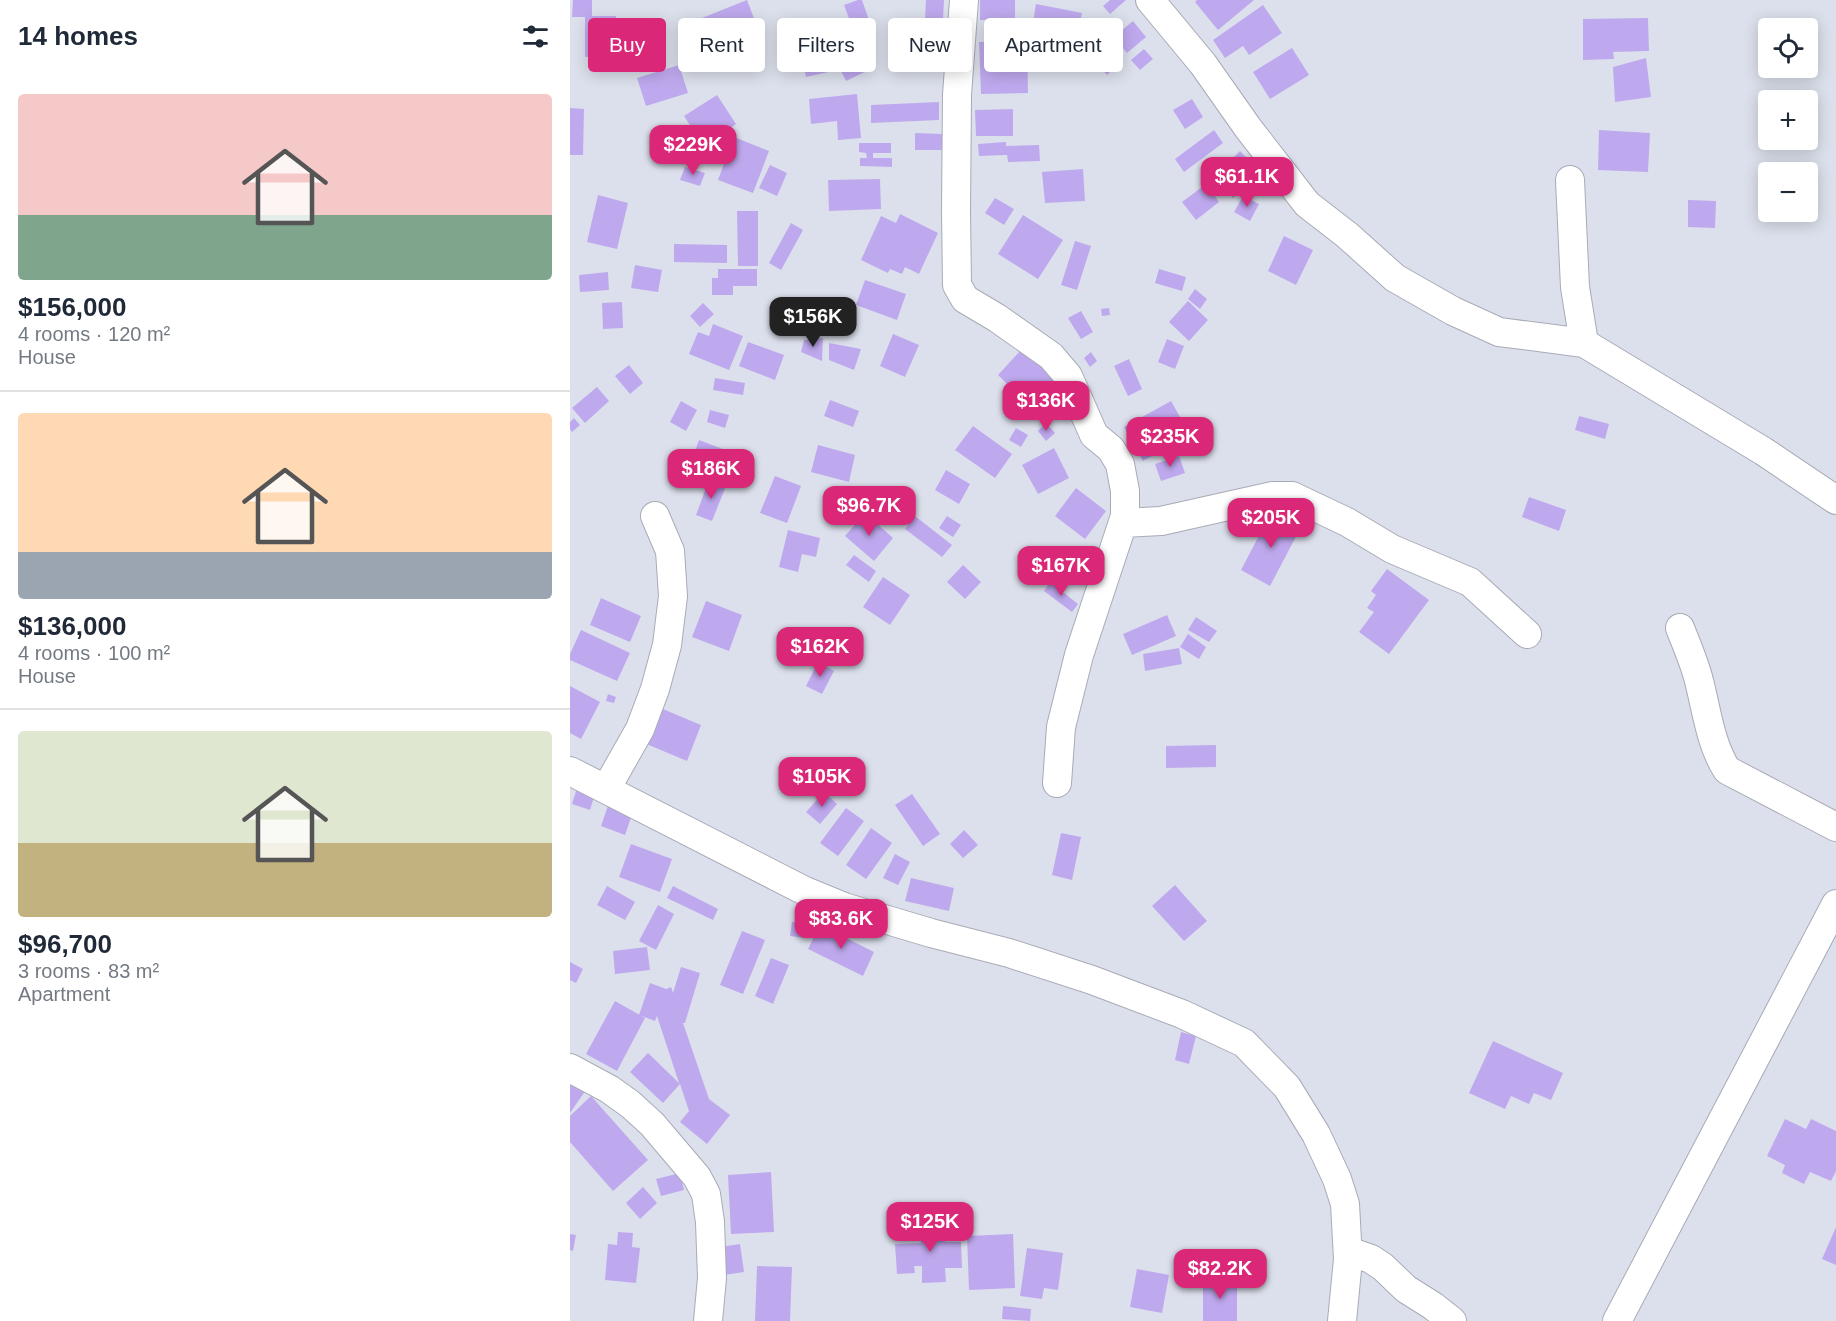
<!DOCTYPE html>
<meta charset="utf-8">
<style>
:root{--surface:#fff;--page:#f2f2f3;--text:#1f2937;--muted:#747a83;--line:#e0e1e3;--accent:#db2777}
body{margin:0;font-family:Helvetica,sans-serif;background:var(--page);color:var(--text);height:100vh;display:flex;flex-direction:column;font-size:22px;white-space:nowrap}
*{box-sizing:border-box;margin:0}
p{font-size:20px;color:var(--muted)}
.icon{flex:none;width:33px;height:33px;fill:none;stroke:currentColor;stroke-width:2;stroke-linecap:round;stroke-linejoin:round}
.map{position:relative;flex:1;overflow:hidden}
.panel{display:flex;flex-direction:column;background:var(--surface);width:570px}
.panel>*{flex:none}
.top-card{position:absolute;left:18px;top:18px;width:570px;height:54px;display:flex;gap:12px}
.buttons{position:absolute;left:1188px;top:18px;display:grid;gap:12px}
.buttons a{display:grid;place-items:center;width:60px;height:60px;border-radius:6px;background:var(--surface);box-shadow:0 3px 15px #0003;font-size:30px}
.price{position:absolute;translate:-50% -51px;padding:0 14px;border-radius:12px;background:var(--accent);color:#fff;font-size:20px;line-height:39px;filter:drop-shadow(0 2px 3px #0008)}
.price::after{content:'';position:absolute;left:50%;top:36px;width:18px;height:14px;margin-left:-9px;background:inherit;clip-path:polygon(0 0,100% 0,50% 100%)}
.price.on{background:#222;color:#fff}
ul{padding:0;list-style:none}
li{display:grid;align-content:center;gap:12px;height:318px;padding:0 18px}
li+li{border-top:2px solid var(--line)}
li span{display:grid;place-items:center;height:186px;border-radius:6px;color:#555}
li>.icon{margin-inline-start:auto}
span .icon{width:108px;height:108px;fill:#fffc;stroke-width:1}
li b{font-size:26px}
h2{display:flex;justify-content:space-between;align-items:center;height:72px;padding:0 18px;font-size:26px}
.tag{padding:0 21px;border-radius:6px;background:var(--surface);box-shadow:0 3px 15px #0003;font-size:21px;line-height:54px}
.tag.on{background:var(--accent);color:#fff}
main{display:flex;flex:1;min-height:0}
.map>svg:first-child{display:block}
.building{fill:#bfa9ee}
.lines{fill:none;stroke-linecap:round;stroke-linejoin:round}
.minor-casing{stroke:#a8abb6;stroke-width:30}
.minor{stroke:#fff;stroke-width:28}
</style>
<main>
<section class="panel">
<h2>14 homes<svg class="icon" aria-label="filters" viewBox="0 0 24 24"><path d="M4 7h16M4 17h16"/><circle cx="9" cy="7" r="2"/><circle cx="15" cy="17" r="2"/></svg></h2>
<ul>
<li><span style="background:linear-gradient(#f6c9c9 65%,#7fa58c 0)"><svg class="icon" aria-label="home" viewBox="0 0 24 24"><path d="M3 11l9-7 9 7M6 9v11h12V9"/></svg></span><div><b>$156,000</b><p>4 rooms · 120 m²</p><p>House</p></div></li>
<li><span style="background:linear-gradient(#ffd9b3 75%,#9aa5b1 0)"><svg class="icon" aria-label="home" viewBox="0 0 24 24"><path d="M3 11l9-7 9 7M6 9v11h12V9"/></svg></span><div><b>$136,000</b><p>4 rooms · 100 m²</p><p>House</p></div></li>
<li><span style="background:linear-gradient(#dfe7d0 60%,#c2b280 0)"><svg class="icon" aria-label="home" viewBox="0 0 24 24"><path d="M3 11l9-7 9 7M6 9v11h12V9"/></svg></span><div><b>$96,700</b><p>3 rooms · 83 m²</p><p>Apartment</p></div></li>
</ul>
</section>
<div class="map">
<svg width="1266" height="1321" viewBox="0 0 1266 1321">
<rect width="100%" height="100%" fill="#dce0ec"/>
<path class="building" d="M3,0h19v16h24v40l-31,1v-40h-13z
M177,0l16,42 -50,20 -16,-42z
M288,0h4l9,26 -17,6 -10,-27z
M356,0h18l-2,39 -18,-1z
M410,0h35v19l-35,1z
M540,0h16l-16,14 -7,-8z
M627,0h57l-36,30 -23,-28z
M466,4l46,9 -4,19 -45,-9z
M693,5l19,28 -33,22 -6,-9 -18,12 -12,-18z
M1078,18l1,33 -36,1 1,7 -31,1v-41z
M563,21l13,16 -19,16 -13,-16z
M532,31l8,8 -11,12 -8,-8z
M76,35l3,32 -20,1 -3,-31z
M457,40l1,53 -47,1 -2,-52z
M722,48l17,27 -39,24 -17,-27z
M574,49l9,10 -13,11 -9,-10z
M259,50l4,21 -27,6 -5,-21z
M539,51l11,11 -13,13 -11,-12z
M296,54l7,14 -27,13 -7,-14z
M1076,58l5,39 -36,5 -2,-35z
M109,65l9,28 -42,13 -9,-28z
M287,94l4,44 -23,2 -1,-19 -26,3 -2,-25z
M147,95l19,29 -32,22 -20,-30z
M622,99l11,18 -18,12 -12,-19z
M369,102v18l-68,3v-18z
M0,108l14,1 -1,46h-13z
M443,109v27h-37l-1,-26z
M644,130l9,13 -39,29 -9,-13z
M1029,130l51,3 -2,39 -50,-2z
M345,133l27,1v16h-27z
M164,137l35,14 -16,42 -35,-13z
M436,142v4l33,-1 1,16 -32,1 -1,-7 -28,1 -1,-12z
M289,143h32v10h-18v5h19v9l-32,-1v-8h7l-1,-5 -7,-1z
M670,151l18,19 -25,28 -20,-20z
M200,165l17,8 -10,23 -18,-8z
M115,167l20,6 -5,13 -20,-6z
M513,169l2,32 -40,2 -3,-31z
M310,179l1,30 -52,2 -1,-31z
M636,184l13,18 -23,18 -14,-18z
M28,195l30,8 -11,46 -30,-7z
M673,196l16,8 -9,17 -16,-9z
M425,198l19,11 -10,16 -19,-12z
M1118,200l28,1 -1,27 -27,-1z
M167,211h21v55h-20z
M330,214l38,19 -19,41 -14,-7 -3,7 -12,-5 -2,4 -27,-13 20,-44 15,7z
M453,215l40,25 -25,39 -40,-25z
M221,223l12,7 -22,40 -12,-7z
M714,236l29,14 -17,35 -28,-14z
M505,241l16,5 -14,44 -16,-5z
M104,244l53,1v18l-53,-1z
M65,265l27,5 -4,22 -27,-4z
M148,269h39v17h-24v9h-21v-17h6z
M589,269l27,8 -4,14 -27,-8z
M38,272l1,18 -29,2 -1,-17z
M295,280l41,14 -9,26 -41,-15z
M625,289l12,10 -7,10 -12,-10z
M618,301l20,19 -19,21 -20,-19z
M52,302l1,26 -20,1 -1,-26z
M133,303l11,11 -14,13 -10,-11z
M539,308l1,7 -8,1 -1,-7z
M511,311l12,21 -12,7 -13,-21z
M143,324l30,12 -14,34 -40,-16 9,-22 11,4z
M323,334l26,11 -14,32 -25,-11z
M253,338l-1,23 -21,-9 3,-12z
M597,339l17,7 -9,23 -17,-7z
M178,342l36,13 -9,25 -36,-14z
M259,343l32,6 -7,21 -25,-10z
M452,349l36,34 -25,26 -35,-34z
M521,352l6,9 -7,6 -6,-9z
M559,359l13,30 -14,7 -14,-30z
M59,365l14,18 -13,11 -15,-18z
M145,378l30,5 -2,12 -30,-5z
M27,387l12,14 -24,22 -13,-15z
M260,400l29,11 -6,16 -29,-11z
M111,401l16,9 -11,21 -16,-9z
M601,401l19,34 -47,26 -19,-34z
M140,410l19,5 -4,13 -18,-6z
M1009,416l30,8 -4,15 -30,-9z
M4,418l6,7 -8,7 -2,-3v-7z
M476,423l9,10 -9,8 -8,-10z
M403,426l39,28 -17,24 -40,-28z
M446,428l12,7 -7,12 -12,-7z
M129,440l34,13 -11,28 -33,-12z
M248,445l37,10 -6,27 -38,-10z
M484,448l15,30 -31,16 -16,-29z
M609,456l6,17 -24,8 -6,-17z
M376,470l24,14 -11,20 -24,-14z
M205,476l26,10 -14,37 -27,-10z
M139,480l17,6 -14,35 -16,-6z
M506,488l30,23 -21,28 -30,-23z
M959,497l37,13 -7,21 -37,-14z
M702,511l29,16 -31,59 -29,-16z
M295,513l28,25 -19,23 -29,-25z
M345,516l37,29 -10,12 -37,-28z
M377,516l14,9 -8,12 -14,-9z
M218,530l32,8 -4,19 -14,-3 -4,18 -19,-5z
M284,555l22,16 -7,11 -23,-17z
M393,565l18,17 -16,17 -18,-17z
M817,569l42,31 -40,54 -30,-22 15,-20 -7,-4 9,-13 -5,-4z
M313,577l27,18 -20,30 -27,-18z
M480,582l28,22 -6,8 -28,-21z
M31,598l40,18 -11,26 -40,-17z
M136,601l36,14 -13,36 -37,-14z
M597,615l9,21 -44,19 -9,-21z
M626,617l21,14 -8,11 -21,-12z
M11,630l49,23 -13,28 -47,-21v-6z
M618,634l18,13 -7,12 -19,-12z
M609,648l3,16 -37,7 -2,-17z
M248,662l16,9 -12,23 -16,-8z
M0,686l30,16 -19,37 -11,-6z
M38,694l8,3 -2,6 -8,-2z
M88,707l43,18 -14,36 -43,-18z
M646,745v22l-50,1v-22z
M7,788l18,6 -5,16 -18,-6z
M254,792l13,12 -17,20 -14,-12z
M342,794l28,40 -17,12 -28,-41z
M41,797l24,9 -10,29 -24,-9z
M276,808l18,13 -26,35 -18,-13z
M301,828l21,15 -26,36 -20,-14z
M394,830l14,15 -15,13 -13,-14z
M491,833l20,4 -9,43 -20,-5z
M61,844l41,15 -12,33 -41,-15z
M325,854l15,8 -12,23 -15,-7z
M341,878l43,10 -5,23 -44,-10z
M605,885l32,36 -23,20 -32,-35z
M37,886l28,16 -10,18 -28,-15z
M103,886l45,23 -5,11 -46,-22z
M88,905l16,9 -18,36 -17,-9z
M222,922l15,1 -2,15 -15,-2z
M250,925l54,27 -11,24 -55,-27z
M172,931l23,9 -22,54 -23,-9z
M77,947l3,23 -35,4 -2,-23z
M201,958l18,7 -16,39 -18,-8z
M0,962l13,7 -7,14 -6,-3z
M111,967l19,6 -15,50h-2l26,76 21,16 -23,29 -27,-22 9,-11 -9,-27 -17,19 -33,-31 18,-19 31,30 -22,-67 -2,5 -16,-6 11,-32 16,6 5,-2 2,6z
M45,1001l30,17 -28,53 -31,-17z
M611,1032l15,4 -7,28 -14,-4z
M923,1041l70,32 -12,27 -17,-7 -5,11 -18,-8 -6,13 -36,-16z
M0,1070l20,14 -20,29z
M21,1096l57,64 -35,31 -43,-49v-26z
M1215,1119l21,10 5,-10 25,12v40l-5,10 -21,-9 -6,12 -22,-11 3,-8 -18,-9z
M201,1172l3,60 -43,2 -3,-59z
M110,1173l4,17 -23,6 -5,-17z
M73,1187l14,16 -17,16 -14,-16z
M374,1219l1,23h16l1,26h-17l1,14 -24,1v-17h-8l1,7 -18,1 -2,-30 26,-1 -2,-23z
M1266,1227v38l-14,-6z
M48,1232l15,1 -1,14 8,1 -4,35 -31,-3 3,-36 9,1z
M0,1234l6,1 -3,16 -3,-1z
M443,1234l2,54 -46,2 -2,-54z
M170,1244l4,28 -20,3 -4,-28z
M457,1248l36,5 -5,37 -14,-2 -2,11 -22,-3z
M187,1266l35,1 -2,54h-35z
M567,1269l32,6 -7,38 -32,-6z
M633,1279h34v42h-34z
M433,1306l28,3 -1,12 -28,-2z"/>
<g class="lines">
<g class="minor-casing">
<path id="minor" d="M394,0l-7,95 -1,115 1,75 8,14 32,19 54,38 17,20 26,59 17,14 9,15 5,27v25l-46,139 -18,72 -4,56
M580,0l53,64 45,64 59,76 40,31 48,43 58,33 46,21 85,11 179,108 73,49
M1000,180l5,107 9,56
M553,523l38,-2 112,-25h19l55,26 45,27 78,33 57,52
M1110,628c7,18 16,38 20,57 7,28 11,60 27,85l109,57
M0,771l235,120 39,16 87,26 78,20 83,27 90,34 62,29 43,44 29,47 21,45 8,25 3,55 -6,62
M36,789l34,-60 15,-40 12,-44 6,-49 -3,-45 -15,-35
M0,1068l39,21 21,15 22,20 45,53 9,17 4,28 2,56 -4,43
M778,1251l23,8 12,8 23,22 27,17 19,15
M1047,1321l219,-417"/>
</g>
<use href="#minor" class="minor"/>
</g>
</svg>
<div class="buttons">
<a><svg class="icon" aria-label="locate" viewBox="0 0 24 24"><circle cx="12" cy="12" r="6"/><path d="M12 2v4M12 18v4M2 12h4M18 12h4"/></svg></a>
<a>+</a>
<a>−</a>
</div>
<b class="price" style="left:123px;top:176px">$229K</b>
<b class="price" style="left:677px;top:208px">$61.1K</b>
<b class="price on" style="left:243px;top:348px">$156K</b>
<b class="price" style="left:476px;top:432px">$136K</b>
<b class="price" style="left:600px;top:468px">$235K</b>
<b class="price" style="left:141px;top:500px">$186K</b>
<b class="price" style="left:299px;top:537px">$96.7K</b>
<b class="price" style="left:701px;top:549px">$205K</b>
<b class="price" style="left:491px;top:597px">$167K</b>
<b class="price" style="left:250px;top:678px">$162K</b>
<b class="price" style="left:252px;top:808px">$105K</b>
<b class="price" style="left:271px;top:950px">$83.6K</b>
<b class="price" style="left:360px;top:1253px">$125K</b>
<b class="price" style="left:650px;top:1300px">$82.2K</b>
<div class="top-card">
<a class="tag on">Buy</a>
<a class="tag">Rent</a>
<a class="tag">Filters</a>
<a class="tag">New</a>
<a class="tag">Apartment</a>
</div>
</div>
</main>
